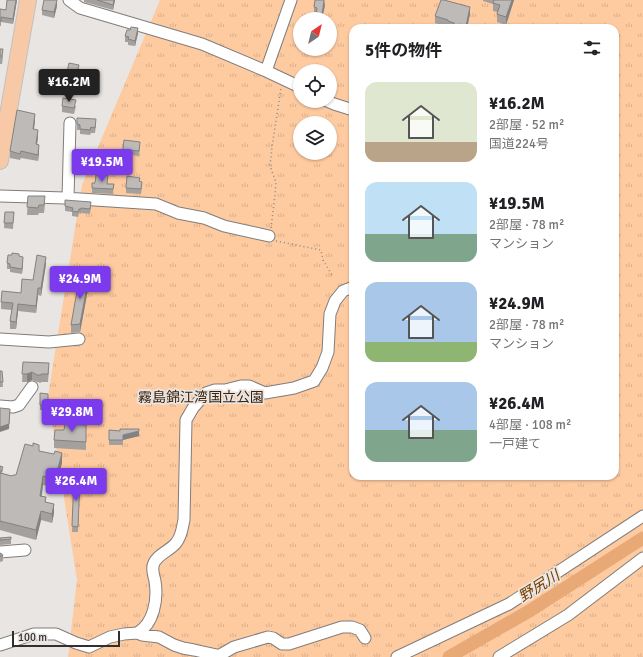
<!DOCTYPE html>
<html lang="ja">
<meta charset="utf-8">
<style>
:root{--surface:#fff;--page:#f2f2f2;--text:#202124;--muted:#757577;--accent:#7c3aed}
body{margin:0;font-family:Signika,"Noto Sans JP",sans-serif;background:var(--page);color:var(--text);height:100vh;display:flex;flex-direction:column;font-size:15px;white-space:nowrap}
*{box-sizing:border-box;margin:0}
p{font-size:13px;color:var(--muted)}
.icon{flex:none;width:22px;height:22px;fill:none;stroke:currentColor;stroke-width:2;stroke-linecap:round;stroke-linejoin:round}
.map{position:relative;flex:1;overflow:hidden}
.panel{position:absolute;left:349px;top:24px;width:270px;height:456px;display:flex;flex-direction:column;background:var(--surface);border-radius:12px;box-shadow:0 1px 3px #0004}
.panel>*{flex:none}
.needle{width:26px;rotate:35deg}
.tools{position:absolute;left:293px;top:12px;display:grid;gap:8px}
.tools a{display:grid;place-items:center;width:44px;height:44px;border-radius:50%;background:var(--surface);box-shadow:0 1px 3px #0004;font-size:20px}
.scale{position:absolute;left:12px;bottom:10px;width:108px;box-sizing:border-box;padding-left:4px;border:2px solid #31302f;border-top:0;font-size:11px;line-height:14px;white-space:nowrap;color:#31302f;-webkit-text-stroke:3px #e9e5e3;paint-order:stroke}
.price{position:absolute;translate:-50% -34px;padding:0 9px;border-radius:4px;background:var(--accent);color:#fff;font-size:13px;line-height:26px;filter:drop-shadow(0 1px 2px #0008)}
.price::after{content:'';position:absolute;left:50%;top:24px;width:12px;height:9px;margin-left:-6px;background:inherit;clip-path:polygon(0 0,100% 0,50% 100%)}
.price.active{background:#222;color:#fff}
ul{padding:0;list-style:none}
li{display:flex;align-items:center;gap:12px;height:100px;padding:0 16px}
li span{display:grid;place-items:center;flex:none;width:112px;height:80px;border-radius:12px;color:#555}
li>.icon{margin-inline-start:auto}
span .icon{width:48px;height:48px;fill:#fffc;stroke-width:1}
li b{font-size:17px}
h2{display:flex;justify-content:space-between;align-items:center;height:48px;padding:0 16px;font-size:17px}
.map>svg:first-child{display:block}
.park{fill:url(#park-tufts);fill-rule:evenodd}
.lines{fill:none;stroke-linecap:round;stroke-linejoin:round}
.river{stroke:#e8a976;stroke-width:13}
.minor-casing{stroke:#807d7b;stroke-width:13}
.highway-casing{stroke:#c1c1c1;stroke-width:18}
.path{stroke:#8a8887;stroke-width:1.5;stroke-dasharray:1 3;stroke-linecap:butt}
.minor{stroke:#fff;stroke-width:11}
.highway{stroke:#f7c9a6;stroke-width:16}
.wall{fill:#a3a09d}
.shaded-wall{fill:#848280}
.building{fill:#bdbab7;stroke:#848280}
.labels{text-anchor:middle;stroke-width:3.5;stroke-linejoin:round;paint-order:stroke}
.park-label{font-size:14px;fill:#3d230d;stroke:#e9e5e3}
.water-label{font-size:15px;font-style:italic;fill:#7a4000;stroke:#e9e5e3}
</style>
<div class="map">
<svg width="643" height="657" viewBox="0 0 643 657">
<defs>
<pattern id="park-tufts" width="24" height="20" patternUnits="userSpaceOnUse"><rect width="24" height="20" fill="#fecaa0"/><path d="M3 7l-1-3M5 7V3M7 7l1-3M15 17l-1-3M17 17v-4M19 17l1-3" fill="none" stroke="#daae8a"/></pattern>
</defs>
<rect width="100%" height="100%" fill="#e9e5e3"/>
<path class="park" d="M160,0h483v657h-575l9,-77 -29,-184 34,-211zM300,19h30v30h-30zM353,28h262v448h-262zM300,71h30v30h-30zM300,123h30v30h-30z"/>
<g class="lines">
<path class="river" d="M449,657l82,-47 112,-72"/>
<g class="minor-casing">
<path id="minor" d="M69,0l11,8 122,36 64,27 34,16
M266,71l25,-71
M327,101l7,3 19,6
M0,196l65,2 91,6 22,9 26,5 20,8 45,10
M68,198l2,-75
M0,339l49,3 30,-3
M0,406l13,1 6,-2 13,-18
M0,552l25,-2
M137,633c17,-9 21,-34 18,-52 -1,-5 -3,-9 -2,-15 2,-11 17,-15 23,-23 6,-7 6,-15 8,-23l2,-100 7,-12 13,-15 9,-3h10l16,-4h8l16,7 29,-5 20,-7 8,-13 6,-16 2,-38 5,-13 8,-10 10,-4
M0,645l34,-11h22l20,9 13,4 21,-10 14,-3 13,-1 5,2 17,2 15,8 9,3 11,2 23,5h3l14,-8 34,-10 5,1 9,6h7l53,-17h10l8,3 5,8
M397,657l112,-53 134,-88
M499,657l69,-42 75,-57"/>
</g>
<g class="highway-casing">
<path id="highway" d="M0,161l28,-161"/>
</g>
<path class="path" d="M271,228l4,-33 1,-13 -6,-16 2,-19 9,-59
M276,241l45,9 2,10 10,17"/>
<use href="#minor" class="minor"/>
<use href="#highway" class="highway"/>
</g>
<path class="wall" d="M17,0l-4,24 -12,-2v4h-1v-17l6,1z
M84,0h31l-2,10 -29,-8z
M483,0h31l-8,25 -9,-3v-10l-4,-1v-7l-10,-3z
M325,5l-2,10v4l-7,-6h-2v-6z
M57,6l-3,12 -12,-3v-5z
M470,14l-3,14h-19v-1l-13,-4v-7z
M138,33l-3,13 -7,-1v-3h-3v-6z
M0,49l3,8 -1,7h-2z
M79,69l11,9 -1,5 -22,-6v-5z
M62,106h14l-2,8 -12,-2z
M35,120l-1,9 4,8 -1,8 2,7 -1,9 -17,-3 -1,2 -10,-2v-7z
M77,124l19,1 -1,8h-4l-1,2 -10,-1v-4h-3z
M124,140l16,7 -1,9 -10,-2 -1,8 -6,-1v-5z
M92,183l22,1 -1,10 -21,-1z
M142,187l-1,7 -15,-1v-5z
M28,196l17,8 -1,9h-5l-1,2h-11z
M65,206l26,1 -1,7 -9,-1v1l-2,-1 -1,4 -6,-1v-4l-7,-1z
M5,212h9l-1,17 -9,-1z
M19,257l4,5 -1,12 -12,-2v-3h-3v-6z
M46,264l-5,32 -3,-1 -2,18 -18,-2 -2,18h-6v-8l2,-11 -11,-1v-7l20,-9 12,-13z
M89,284l-9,48 -9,1v-8z
M23,362l26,9 -1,11h-7v1l-4,-1 -5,-2 -5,2h-5z
M0,371h2l1,16h-3z
M40,393l8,1v16h-8z
M86,425v25l-32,-2v-8l10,-10z
M109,430l30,6 -16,4v5h-14z
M39,451l23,12 -7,25 -12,-3 -1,11 12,17 -2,10 -11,-3 -5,20 -36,-10v-64l3,4 -1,3 10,3 4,-1z
M74,477l6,1 -2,54h-6z
M11,537v7l-11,1v-7z
M0,556h3v5l-3,1z"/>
<path class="shaded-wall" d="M16,0h1l-4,24v-5z
M57,0v6l-3,12v-6z
M114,0h1l-2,10v-5z
M324,0l1,5 -3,14v-4z
M512,0h2l-8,25v-8z
M470,7v7l-3,14h-1v-2z
M138,28v5l-3,13v-5z
M90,73v5l-1,5v-5z
M35,114v6l-2,16v-7z
M38,130v7l-2,14v-7z
M39,145v7l-1,9v-6z
M23,257v5l-1,12v-5z
M46,257v7l-5,32v-8z
M89,276v8l-9,48v-8z
M38,288v7l-2,18v-7z
M18,304v7l-2,18v-7z
M32,372v8l-5,2v-8z
M10,409l-1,20 -9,3v-5z
M139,431v5l-16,4v-5z
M62,453v10l-7,25v-9z
M43,476v9l-3,20v-9z
M54,504v9l-2,10v-9z
M41,511v9l-5,20v-10z"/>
<path class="building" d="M7,0h9l-3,19 -12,-2v4h-1v-12l6,1z
M44,0h13l-3,12 -12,-2z
M97,0h17l-1,5z
M315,0h9l-2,15h1l-1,4h-7l2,-11 -3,-1z
M441,0h3l26,7 -4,19 -6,-2v3l-6,-2v-2l-6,-2v-1l-13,-4z
M494,0h18l-6,17 -9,-3 3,-9 -7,-2z
M131,27l7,1 -3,13 -7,-2 1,-2 -4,-1 2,-6h3z
M0,49h3l-1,7h-2z
M69,63l10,2 -1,4 12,4 -1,5 -22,-6z
M63,98l13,2 -2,8 -12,-2z
M17,110l18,4 -2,15 5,1 -2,14 3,1 -1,10 -17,-4 -1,3 -10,-3z
M77,118l19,1 -1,9 -4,-1 -1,3 -10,-1v-4l-3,-1z
M124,140l16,2 -1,9 -10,-1 -1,7 -6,-1z
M96,175h12l-1,9h7l-1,5 -21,-1v-5h3z
M127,176l13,2 -1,3 3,1 -1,7 -15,-1z
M28,196h17l-1,9h-5l-1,3 -11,-1z
M65,200l26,2 -1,7 -9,-1v1h-2l-1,3 -6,-1 1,-3 -8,-2z
M5,212h9l-1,11h-9z
M12,253l7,1v2l4,1 -1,12 -12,-2v-3l-3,-1 1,-8h4z
M37,255l9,2 -5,31h-3l-2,18 -18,-2 -2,18 -6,-1 3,-18 -12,-1 1,-11 19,2 1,-14 11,1z
M80,274l9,2 -9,48 -9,1z
M23,362l26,1 -1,11h-7v1h-4l-5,-3 -5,2h-5z
M0,371h2l1,11h-3z
M40,393l8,1v11h-8z
M0,408l10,1 -1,15 -9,3z
M65,424l21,1v17l-32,-2 1,-10h9z
M120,429h19v2l-16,4v5h-14v-10l11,1z
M33,443l6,2v6l15,3 1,-3 7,2 -7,26 -12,-3 -3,20 6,1 -1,5 9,2 -2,10 -11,-3 -5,19 -36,-9v-48l12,3 1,-1h3l9,-31 8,2z
M0,466l3,1 -2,5h-1z
M74,477l6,1 -2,49 -6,-1z
M11,537v2l-11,1v-2z
M0,553l2,1 1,2h-3z"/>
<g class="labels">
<g class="park-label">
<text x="201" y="402">霧島錦江湾国立公園</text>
</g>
<g class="water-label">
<text transform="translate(539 586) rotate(-32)" y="5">野尻川</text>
</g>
</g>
</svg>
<div class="tools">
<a><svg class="needle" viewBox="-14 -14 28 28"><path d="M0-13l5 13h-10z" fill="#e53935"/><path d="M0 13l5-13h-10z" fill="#757577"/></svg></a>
<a><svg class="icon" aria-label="locate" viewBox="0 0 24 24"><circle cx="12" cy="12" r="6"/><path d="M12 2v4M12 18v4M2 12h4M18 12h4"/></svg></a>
<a><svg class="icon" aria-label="layers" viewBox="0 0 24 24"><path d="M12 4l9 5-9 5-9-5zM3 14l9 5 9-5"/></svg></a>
</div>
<div class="scale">100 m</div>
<b class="price active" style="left:69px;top:103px">¥16.2M</b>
<b class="price" style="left:102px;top:183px">¥19.5M</b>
<b class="price" style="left:80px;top:300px">¥24.9M</b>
<b class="price" style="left:72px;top:433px">¥29.8M</b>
<b class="price" style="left:76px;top:502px">¥26.4M</b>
<section class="panel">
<h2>5件の物件<svg class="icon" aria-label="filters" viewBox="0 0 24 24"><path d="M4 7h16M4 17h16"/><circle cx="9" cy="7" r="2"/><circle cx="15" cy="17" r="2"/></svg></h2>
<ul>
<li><span style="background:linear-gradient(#dfe7d0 75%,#b9a48a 0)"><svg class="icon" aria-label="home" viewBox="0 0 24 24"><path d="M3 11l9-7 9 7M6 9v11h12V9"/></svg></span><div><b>¥16.2M</b><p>2部屋 · 52 m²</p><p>国道224号</p></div></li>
<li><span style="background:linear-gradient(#bfe0f5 65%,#7fa58c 0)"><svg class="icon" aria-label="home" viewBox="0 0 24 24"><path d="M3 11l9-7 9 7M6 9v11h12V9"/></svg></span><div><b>¥19.5M</b><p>2部屋 · 78 m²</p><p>マンション</p></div></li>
<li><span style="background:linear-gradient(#a9c7e8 75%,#8fb573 0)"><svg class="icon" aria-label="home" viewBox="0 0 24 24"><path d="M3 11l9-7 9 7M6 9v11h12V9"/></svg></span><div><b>¥24.9M</b><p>2部屋 · 78 m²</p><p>マンション</p></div></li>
<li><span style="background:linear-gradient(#a9c7e8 60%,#7fa58c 0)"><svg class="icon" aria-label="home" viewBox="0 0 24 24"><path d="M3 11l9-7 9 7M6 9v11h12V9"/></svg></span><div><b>¥26.4M</b><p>4部屋 · 108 m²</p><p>一戸建て</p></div></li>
</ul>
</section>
</div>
